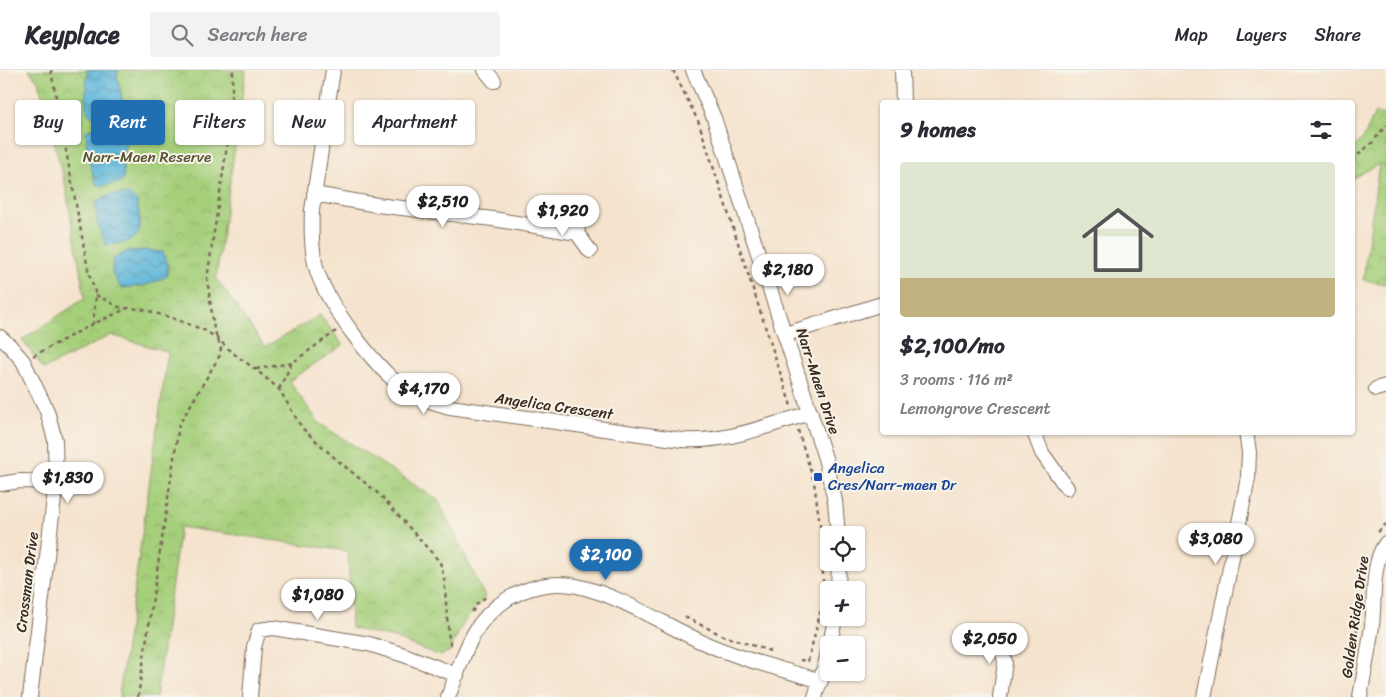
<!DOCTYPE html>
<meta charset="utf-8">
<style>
:root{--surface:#fff;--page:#f2f2f3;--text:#2b2b33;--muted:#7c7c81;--line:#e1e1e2;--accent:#1f6fb2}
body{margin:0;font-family:Sriracha,sans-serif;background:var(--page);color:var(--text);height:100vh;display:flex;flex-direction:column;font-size:19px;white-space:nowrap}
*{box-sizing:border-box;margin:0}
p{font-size:16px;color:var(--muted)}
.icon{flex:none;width:28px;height:28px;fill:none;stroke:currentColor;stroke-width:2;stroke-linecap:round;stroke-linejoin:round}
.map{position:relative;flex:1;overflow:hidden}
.details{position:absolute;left:880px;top:30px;width:475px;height:335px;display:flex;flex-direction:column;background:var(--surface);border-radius:5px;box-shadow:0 1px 4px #0004}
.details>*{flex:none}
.hud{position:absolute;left:15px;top:30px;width:475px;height:45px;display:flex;gap:10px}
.controls{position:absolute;left:820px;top:456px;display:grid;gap:10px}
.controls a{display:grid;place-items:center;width:45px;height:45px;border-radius:5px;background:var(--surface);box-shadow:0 1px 4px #0004;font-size:25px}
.price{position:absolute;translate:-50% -42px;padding:0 11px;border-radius:18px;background:#fff;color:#222;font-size:16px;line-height:32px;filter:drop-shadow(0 1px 2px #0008)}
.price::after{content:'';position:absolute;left:50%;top:30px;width:15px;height:11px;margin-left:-8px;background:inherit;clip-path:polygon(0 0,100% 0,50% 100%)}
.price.selected{background:var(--accent);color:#fff}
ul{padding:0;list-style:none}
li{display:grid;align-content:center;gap:10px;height:265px;padding:0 20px}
li span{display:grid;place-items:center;height:155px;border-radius:5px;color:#555}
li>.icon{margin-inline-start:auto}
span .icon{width:90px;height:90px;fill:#fffc;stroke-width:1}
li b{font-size:21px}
h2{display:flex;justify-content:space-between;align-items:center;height:60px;padding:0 20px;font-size:21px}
.tag{padding:0 18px;border-radius:5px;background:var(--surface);box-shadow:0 1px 4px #0004;font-size:18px;line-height:45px}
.tag.selected{background:var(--accent);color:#fff}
header{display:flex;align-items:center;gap:30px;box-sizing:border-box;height:70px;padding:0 25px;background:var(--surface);border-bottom:1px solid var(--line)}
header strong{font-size:24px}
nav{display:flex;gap:28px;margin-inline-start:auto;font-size:18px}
.search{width:350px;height:45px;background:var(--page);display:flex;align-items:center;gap:12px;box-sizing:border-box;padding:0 18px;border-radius:5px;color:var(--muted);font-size:19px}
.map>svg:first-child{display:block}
.park{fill:url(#park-crowns);stroke:#707c4c}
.water{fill:url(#water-waves);stroke:#4c707c}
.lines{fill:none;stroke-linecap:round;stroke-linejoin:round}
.street-casing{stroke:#7c6b5b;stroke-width:16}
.path{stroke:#7c6b5b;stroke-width:2.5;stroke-dasharray:4 4;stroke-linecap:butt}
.street{stroke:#fff;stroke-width:14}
.transit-dot{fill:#1a4fb4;stroke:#f7f3e8;stroke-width:2}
.labels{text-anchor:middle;stroke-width:4;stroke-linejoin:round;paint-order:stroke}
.park-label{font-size:15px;fill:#565335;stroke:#f7f3e8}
.street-label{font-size:15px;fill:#3b2a1e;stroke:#f7f3e8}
.transit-label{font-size:15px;fill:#164399;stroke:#f7f3e8;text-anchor:start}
</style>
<header>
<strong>Keyplace</strong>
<div class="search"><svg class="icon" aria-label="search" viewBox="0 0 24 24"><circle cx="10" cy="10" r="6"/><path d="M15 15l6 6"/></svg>Search here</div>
<nav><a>Map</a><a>Layers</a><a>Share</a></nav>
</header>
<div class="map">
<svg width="1386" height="627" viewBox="0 0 1386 627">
<defs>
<pattern id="park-crowns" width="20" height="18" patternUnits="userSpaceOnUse" patternTransform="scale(1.25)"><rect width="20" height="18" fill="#a5cf7a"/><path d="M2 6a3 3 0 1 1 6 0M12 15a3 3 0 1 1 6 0" fill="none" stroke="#8fb269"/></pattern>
<pattern id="water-waves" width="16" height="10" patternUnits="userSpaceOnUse" patternTransform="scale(1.25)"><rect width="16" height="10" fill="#5cb6da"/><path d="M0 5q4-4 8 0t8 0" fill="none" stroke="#4d94b0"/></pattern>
</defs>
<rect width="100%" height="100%" fill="#f7f3e8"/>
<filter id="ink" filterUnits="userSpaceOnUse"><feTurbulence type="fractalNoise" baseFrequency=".02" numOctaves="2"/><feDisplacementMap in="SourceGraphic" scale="10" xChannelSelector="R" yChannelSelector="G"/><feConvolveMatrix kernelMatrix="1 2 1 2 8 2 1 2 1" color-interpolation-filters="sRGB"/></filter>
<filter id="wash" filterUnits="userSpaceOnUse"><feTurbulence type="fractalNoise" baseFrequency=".0096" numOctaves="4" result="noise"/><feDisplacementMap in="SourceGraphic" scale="20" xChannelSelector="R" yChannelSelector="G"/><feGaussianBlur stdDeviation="1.12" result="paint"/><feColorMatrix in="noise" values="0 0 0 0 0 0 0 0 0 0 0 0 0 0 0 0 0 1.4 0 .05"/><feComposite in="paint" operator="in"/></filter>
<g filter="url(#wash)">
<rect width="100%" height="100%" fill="#f5e3cd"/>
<path class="park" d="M29,0h217l-30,208 49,69 55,-32 23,30 -54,36 30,42 119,77 47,97 -21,25 -15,30 -9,3 -5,-1 -41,-16 -43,-10 -3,-77 -168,-24 -24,170h-37l49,-345 -57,-17 -67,34 -22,-29 63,-42 -20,-114 -27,-103z
M1375,43l11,2v169l-23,-4 16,-116 -26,14v-30l11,-11z"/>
<path class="water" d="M87,0h32l-2,5 7,32c-5,9 -10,10 -20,10 -3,1 -9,2 -12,0 -11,-8 -4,-35 -5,-47z
M101,54h17l12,6 -8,29 2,17 -2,6 -20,4 -6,-2 -9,-29 -1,-24z
M128,124l9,7c2,17 10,35 -11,41 -8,3 -13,3 -21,2l-7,-18 -3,-23 15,-8z
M146,180l17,2 5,14 -1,10c-14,9 -29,11 -46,12l-9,-15 1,-14 15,-8z"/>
</g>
<g filter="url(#ink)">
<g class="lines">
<g class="street-casing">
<path id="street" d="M333,0l-21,140c-1,21 -1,41 5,61 12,36 62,103 94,122 12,7 26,10 39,14l232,33c45,3 86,-15 129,-27
M485,0l9,11
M693,0l21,48 111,340 10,43 3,34
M902,0l1,32
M314,124l63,11 116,14 84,14
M580,141l-3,22 13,18
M786,264l96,-30
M0,267l10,9 13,15 24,50 8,29 1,42 -26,215
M1376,319l10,-3
M1034,362l8,21 25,35
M0,414l20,-3 36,1
M838,520l1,-28
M998,562l7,30 -5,35
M830,575l5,-27
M250,627l4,-50 5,-17 14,-2 96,16 35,11 53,20
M448,627c10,-24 17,-52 32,-73 22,-29 61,-46 97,-38 44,10 84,37 125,56 38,17 79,27 119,39
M815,627l14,-46
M1204,627l44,-219 1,-26 -3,-20
M1360,627c4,-24 9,-48 12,-72 3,-24 -1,-63 14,-82"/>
</g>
<path class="path" d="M51,0l37,199 8,26 -3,29
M673,0l26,53 92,283
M1352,90l21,-18 13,-17
M96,225l23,12 7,1
M33,286l60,-32 35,-16 14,1 30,9 32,12 13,8 16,15 22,16 24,20 23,39 35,32 43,35 60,67 4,16 5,62 3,8
M256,299l36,-6
M279,319l13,-26 44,-32
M798,360l16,52 9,65v55l-15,59 -9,-1
M1378,462l8,-8
M472,542l5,-8 10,-8
M685,547l39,19 46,15
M1350,603l8,-51
M138,627l41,-272 41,-70 1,-7 -7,-19 -7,-50 23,-153 3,-56"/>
<use href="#street" class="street"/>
</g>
</g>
<rect class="transit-dot" x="813" y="402" width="10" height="10" rx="2.5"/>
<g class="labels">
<g class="park-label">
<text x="147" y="92">Narr-Maen Reserve</text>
</g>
<g class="street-label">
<text transform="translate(818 311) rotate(72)" y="5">Narr-Maen Drive</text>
<text transform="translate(554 336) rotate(8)" y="5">Angelica Crescent</text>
<text transform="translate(27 512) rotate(-83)" y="5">Crossman Drive</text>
<text transform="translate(1355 547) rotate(-82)" y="5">Golden Ridge Drive</text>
</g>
<g class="transit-label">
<text x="828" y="403">Angelica<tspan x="828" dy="17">Cres/Narr-maen Dr</tspan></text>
</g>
</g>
</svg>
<div class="controls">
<a><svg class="icon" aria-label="locate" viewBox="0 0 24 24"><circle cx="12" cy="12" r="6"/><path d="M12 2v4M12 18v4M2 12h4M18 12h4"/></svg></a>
<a>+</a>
<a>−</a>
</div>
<b class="price" style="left:443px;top:158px">$2,510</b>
<b class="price" style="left:563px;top:167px">$1,920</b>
<b class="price" style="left:788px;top:226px">$2,180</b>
<b class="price" style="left:424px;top:345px">$4,170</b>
<b class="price" style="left:68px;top:434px">$1,830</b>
<b class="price" style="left:1216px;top:495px">$3,080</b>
<b class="price selected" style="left:606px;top:511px">$2,100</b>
<b class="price" style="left:318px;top:551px">$1,080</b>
<b class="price" style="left:990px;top:595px">$2,050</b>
<div class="hud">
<a class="tag">Buy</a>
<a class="tag selected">Rent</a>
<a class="tag">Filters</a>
<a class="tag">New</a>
<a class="tag">Apartment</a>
</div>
<section class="details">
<h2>9 homes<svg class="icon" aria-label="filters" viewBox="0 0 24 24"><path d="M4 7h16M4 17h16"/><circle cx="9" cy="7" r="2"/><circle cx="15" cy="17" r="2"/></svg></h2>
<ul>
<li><span style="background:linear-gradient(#dfe7d0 75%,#c2b280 0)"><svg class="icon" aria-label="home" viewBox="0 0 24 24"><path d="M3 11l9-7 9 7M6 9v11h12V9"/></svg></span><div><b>$2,100/mo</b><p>3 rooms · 116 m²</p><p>Lemongrove Crescent</p></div></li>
</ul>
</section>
</div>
